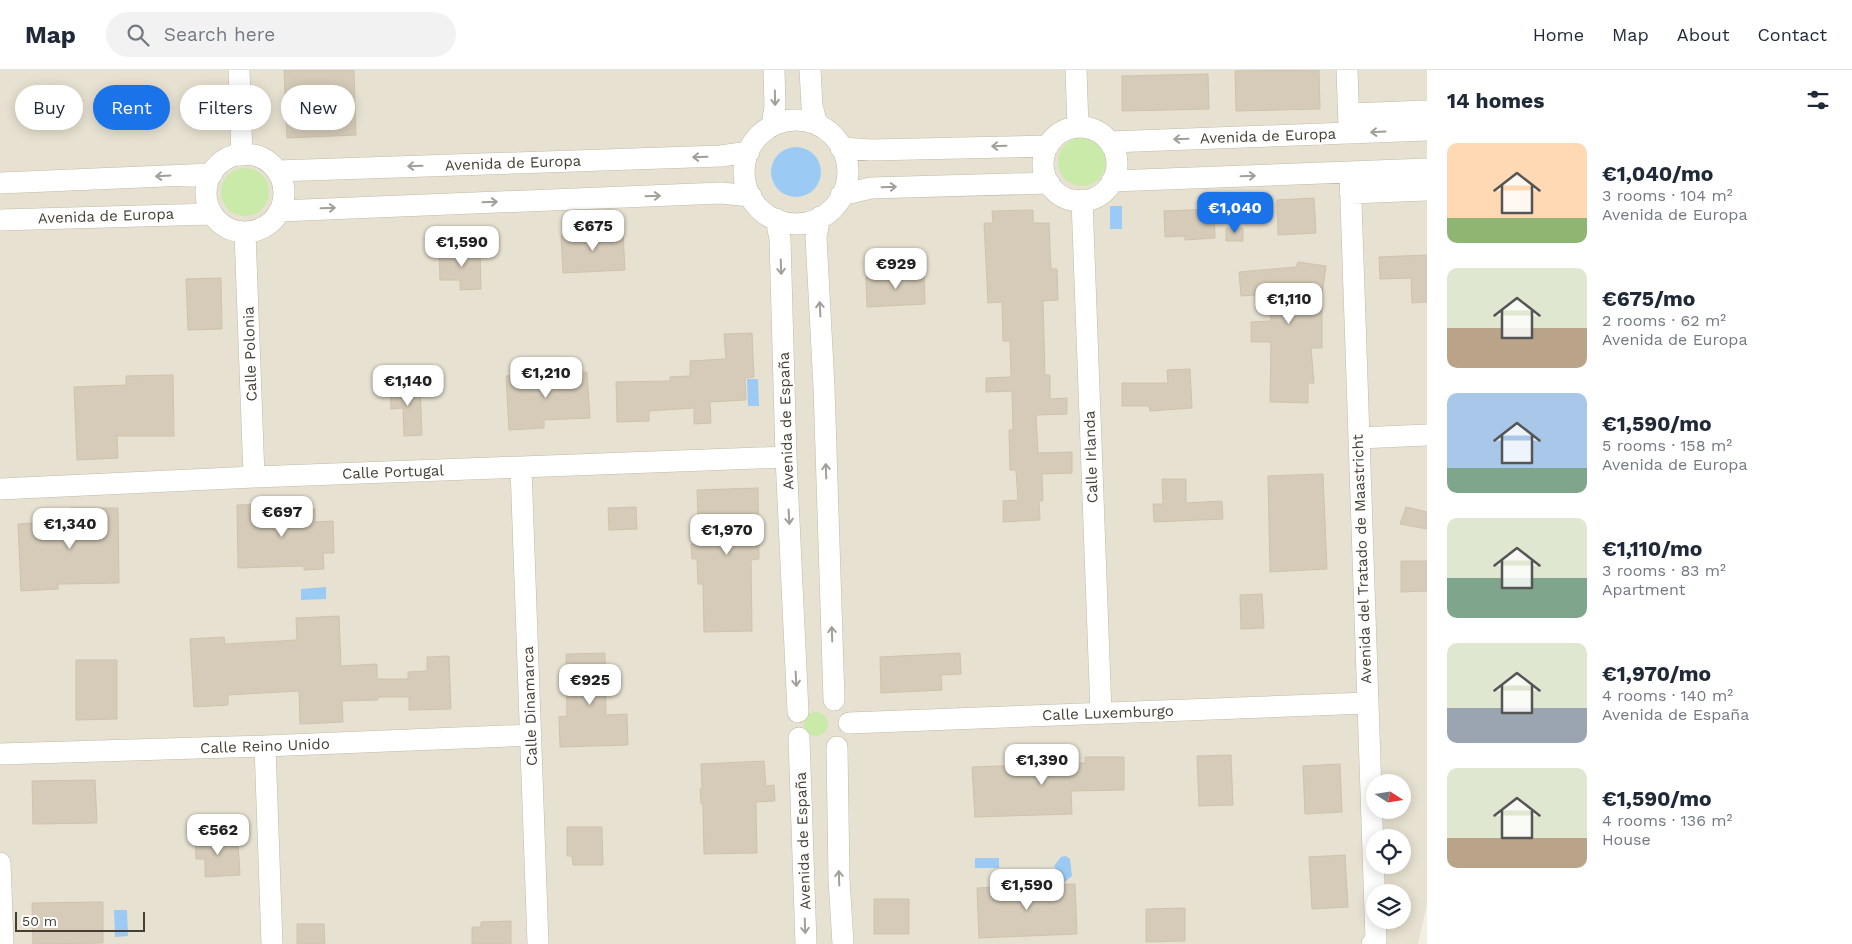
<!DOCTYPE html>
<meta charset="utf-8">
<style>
:root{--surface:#fff;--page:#f2f2f3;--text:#1f2937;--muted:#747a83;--line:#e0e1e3;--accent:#1a73e8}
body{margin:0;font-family:"Work Sans",sans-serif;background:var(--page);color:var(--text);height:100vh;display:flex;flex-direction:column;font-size:19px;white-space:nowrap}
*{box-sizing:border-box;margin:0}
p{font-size:16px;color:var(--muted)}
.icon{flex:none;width:28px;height:28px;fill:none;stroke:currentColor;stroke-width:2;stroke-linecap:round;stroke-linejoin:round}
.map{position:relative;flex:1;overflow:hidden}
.sheet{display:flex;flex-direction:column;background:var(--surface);width:425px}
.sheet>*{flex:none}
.banner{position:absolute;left:15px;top:15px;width:475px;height:45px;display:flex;gap:10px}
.needle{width:32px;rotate:102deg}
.tools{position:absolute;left:1366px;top:704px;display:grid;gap:10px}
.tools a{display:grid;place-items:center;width:45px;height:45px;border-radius:50%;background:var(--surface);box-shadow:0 2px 12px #0003;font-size:25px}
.scale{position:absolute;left:15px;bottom:12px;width:130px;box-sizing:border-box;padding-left:5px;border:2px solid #453f33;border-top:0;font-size:14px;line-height:18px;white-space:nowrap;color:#453f33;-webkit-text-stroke:4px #fff;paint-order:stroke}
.price{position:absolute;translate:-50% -42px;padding:0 11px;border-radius:10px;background:#fff;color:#222;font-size:16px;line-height:32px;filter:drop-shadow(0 1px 2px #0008)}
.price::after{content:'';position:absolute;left:50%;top:30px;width:15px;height:11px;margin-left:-8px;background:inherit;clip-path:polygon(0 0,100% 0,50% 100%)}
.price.on{background:var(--accent);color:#fff}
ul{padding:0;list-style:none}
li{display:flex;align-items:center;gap:15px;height:125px;padding:0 20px}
li span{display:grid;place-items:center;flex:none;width:140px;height:100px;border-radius:10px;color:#555}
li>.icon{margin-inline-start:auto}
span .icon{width:60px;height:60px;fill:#fffc;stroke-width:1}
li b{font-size:21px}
h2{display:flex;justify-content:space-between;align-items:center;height:60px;padding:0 20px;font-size:21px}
.tag{padding:0 18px;border-radius:22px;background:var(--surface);box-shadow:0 2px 12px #0003;font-size:18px;line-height:45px}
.tag.on{background:var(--accent);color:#fff}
header{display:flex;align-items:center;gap:30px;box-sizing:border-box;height:70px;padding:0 25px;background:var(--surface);border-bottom:1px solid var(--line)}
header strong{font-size:24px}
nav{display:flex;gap:28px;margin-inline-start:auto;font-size:18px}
.search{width:350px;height:45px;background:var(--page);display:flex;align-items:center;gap:12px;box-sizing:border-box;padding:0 18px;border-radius:28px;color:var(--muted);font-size:19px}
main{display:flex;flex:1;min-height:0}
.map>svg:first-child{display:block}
.residential{fill:#e7e1d1;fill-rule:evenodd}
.green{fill:#c9eaa9}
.water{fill:#9bcbf4}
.building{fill:#d5cbb8;stroke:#d0c3ab}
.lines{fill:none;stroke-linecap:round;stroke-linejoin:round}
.minor-casing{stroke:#c1baa8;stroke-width:22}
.minor{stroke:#fff;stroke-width:21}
.oneway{stroke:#a29f99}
.labels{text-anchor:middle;stroke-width:4.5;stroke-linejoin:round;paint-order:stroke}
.street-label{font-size:15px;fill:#453f33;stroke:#fff}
</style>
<header>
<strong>Map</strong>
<div class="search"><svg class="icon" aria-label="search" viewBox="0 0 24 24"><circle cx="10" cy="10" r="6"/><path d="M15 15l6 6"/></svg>Search here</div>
<nav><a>Home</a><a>Map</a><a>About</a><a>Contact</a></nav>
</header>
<main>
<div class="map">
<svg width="1427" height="874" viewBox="0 0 1427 874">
<rect width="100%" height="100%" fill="#f3efe3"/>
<path class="residential" d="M0,0h1427v834l-9,40h-1418zM1375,712h27v28h-27zM1375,768h27v27h-27zM1375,822h27v28h-27z"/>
<path class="green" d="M1058 92a24 24 0 1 1 48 0a24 24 0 1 1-48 0Z
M221 122a24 24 0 1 1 48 0a24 24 0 1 1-48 0Z
M804 654a12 12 0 1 1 24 0a12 12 0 1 1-24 0Z"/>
<path class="water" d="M771 102a25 25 0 1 1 50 0a25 25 0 1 1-50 0Z
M1225,133h23v14h-23z
M1110,136h12v23h-12z
M747,309h11l1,27h-11z
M326,517v12l-25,1v-11z
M1066,786l4,3 2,17 -9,7 -2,-3 -1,-6 -6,-8 7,-9z
M975,788h24v10h-24z
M114,840h13l1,26 -13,1z"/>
<path class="building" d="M284,0h70l2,65 -69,3z
M1319,0l1,39 -84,2 -1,-40z
M1208,4l1,35 -87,2v-35z
M1314,128l2,35 -38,2 -1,-35z
M1214,139l1,29 -30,2v-4l-20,1 -1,-26z
M1033,140v13h16l2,46h6l1,31 -15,1 2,74h5v24l17,-1v16l-31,1 2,38 34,-1v21l-30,1 1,27h-4l1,19 -37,2v-21l15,-1 -2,-30h-6l-1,-40h4l-1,-39 -26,1v-14l25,-1 -1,-36h-7l-1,-39 -14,1 -4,-80h9l-1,-12z
M1226,158h17v13h-17z
M623,162l2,38 -62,3 -2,-38z
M480,179l1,40 -21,1v-10h-20l-1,-29z
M1427,185v47l-15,1 -1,-25 -31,1 -1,-22z
M1298,192l28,4 -4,30v52h-11l3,35h-6v20l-38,-1 1,-60h-20v-20l20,-1 -1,-27 -29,2 -2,-24 57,-5z
M924,204l1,30 -58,3 -1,-30z
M221,208l1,51 -34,1 -2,-51z
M752,263l2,44 -9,1 1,22 -36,2 1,21 -17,1v-16l-45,3v10l-32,1 -1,-40 54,-1v-4l20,-1v-15l36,-2 -2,-25z
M1190,299l2,39 -42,3 -1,-5h-27v-23h46l-1,-13z
M587,302l3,46 -46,2v8l-35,2 -3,-54z
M173,305l1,61h-57l1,22 -41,2 -3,-73 52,-2v-9z
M420,315l2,50 -18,1 -1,-28 -12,1 -1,-23z
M1323,404l4,95 -57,3 -2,-96z
M1162,409h24v24l36,-2 1,18 -69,3 -1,-18h10z
M758,418l1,71 -8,1 1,71 -48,1 -1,-48h-5l-1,-25h-5l-1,-15h8l-2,-54z
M281,434l1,6 33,-1v13l18,-1 1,32h-11l1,16 -20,1v-4l-66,2 -1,-63z
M636,437l1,22 -28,1 -1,-22z
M1406,437l21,5v17l-27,-5z
M70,438h48l1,75 -61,1v5l-37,2 -3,-67 52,-3z
M1401,491h26v30l-26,1z
M1262,524l2,34 -23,1 -1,-34z
M339,546l2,50 36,-2v15h31v-7l19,-1v-14l22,-1 2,53 -42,1v-13h-31v3l-36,1 1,21 -43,2 -1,-33 -71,4v10l-34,2 -4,-68 34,-2 1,7 72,-4 -1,-22z
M605,583l1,62 21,-1 1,31 -68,2 -1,-30 8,-1 -1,-62z
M960,583l1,21 -20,1 1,15 -61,3 -1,-36z
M76,590h41v59l-41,1z
M1231,685l2,50 -34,1 -2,-50z
M1085,687h39v33l-53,1 1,23 -97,3 -3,-50 113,-4z
M764,691l2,25 8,-1 1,16 -19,1 1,51 -53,1 -1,-50h-2l-1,-15h2l-1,-25z
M1340,694l2,48 -37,2 -2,-48z
M95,710l2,43 -64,1 -1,-43z
M567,757h35l1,38h-30l-1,-9h-5z
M214,763v10l24,-1 2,33 -35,2v-18h-9l-1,-25z
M1345,785l3,52 -36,2 -3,-52z
M1075,814l2,50 -98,4 -2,-50z
M874,829h35v35h-35z
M103,832v41l-70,1 -1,-41z
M1185,838v33l-39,1v-33z
M511,851v23h-39v-17h9v-5z
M297,854h27l1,20h-28z"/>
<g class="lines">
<g class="minor-casing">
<path id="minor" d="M239,0l3,85
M810,0l2,36 5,19
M1076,0l2,57
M1347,0l2,57
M1349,44l78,-3
M744 102a52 52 0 1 1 104 0a52 52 0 1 1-104 0Z
M772,56l3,-20 -1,-36
M1043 94a37 37 0 1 1 74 0a37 37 0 1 1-74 0Z
M1110,72l317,-12
M841,78l30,2 177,-4
M206 123a39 39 0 1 1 78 0a39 39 0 1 1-78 0Z
M277,101l444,-15 28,-4
M1350,102l26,768 -4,4
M1112,111l315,-12
M0,113l212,-9
M1350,123l77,-3
M841,125l30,-7 178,-5
M1082,130l19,513
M279,141l442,-18 30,3
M820,147l-4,20 8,150 10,313
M776,149l4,20 6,218 12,255
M0,150l212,-6
M245,162l9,245
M1359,368l68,-3
M521,398l17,476
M0,419l254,-12 532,-20
M849,653l518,-20
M799,668l7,206
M265,676l7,198
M837,677l2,132 4,65
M0,684l265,-8 266,-11
M0,793l3,81"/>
</g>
<use href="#minor" class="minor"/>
</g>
<defs><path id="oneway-shaft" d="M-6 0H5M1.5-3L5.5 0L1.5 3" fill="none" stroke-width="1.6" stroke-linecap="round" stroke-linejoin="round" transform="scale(1.25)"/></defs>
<g class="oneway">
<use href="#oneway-shaft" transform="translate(775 28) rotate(89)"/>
<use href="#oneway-shaft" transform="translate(1378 62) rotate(177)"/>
<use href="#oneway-shaft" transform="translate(1181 69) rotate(178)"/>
<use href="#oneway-shaft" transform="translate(999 76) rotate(178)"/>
<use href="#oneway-shaft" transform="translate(700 87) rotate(178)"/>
<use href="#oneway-shaft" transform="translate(415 96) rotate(178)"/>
<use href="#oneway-shaft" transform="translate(163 106) rotate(177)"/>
<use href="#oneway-shaft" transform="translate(1248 106) rotate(-2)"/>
<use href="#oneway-shaft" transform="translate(889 117) rotate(-2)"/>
<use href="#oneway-shaft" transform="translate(653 126) rotate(-2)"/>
<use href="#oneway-shaft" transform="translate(490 132) rotate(-2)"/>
<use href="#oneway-shaft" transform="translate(328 138) rotate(-2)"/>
<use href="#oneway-shaft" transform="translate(781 197) rotate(88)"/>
<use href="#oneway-shaft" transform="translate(820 239) rotate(-93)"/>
<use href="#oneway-shaft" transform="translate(826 401) rotate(-92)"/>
<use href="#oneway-shaft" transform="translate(789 447) rotate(87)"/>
<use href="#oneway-shaft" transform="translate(832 564) rotate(-92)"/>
<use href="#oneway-shaft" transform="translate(796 609) rotate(87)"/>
<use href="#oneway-shaft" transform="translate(839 808) rotate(-92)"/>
<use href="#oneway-shaft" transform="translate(805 856) rotate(88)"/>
</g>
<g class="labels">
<g class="street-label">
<text transform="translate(1268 66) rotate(-2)" y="5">Avenida de Europa</text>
<text transform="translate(513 93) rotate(-2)" y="5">Avenida de Europa</text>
<text transform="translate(106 146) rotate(-2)" y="5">Avenida de Europa</text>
<text transform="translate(250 284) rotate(-92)" y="5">Calle Polonia</text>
<text transform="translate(786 351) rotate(-92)" y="5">Avenida de España</text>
<text transform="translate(1091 387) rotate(-92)" y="5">Calle Irlanda</text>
<text transform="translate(393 402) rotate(-2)" y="5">Calle Portugal</text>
<text transform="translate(1362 489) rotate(-92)" y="5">Avenida del Tratado de Maastricht</text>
<text transform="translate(530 636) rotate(-92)" y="5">Calle Dinamarca</text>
<text transform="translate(1108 643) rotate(-2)" y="5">Calle Luxemburgo</text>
<text transform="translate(265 676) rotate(-2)" y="5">Calle Reino Unido</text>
<text transform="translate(803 771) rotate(-92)" y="5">Avenida de España</text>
</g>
</g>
</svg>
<div class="tools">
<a><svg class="needle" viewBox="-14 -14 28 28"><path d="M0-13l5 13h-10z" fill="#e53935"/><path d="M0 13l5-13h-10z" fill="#747a83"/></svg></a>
<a><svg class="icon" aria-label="locate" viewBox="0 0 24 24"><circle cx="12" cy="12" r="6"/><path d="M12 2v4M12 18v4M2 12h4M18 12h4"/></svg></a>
<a><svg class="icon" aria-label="layers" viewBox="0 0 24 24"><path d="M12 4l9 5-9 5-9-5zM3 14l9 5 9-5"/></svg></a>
</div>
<div class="scale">50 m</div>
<b class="price on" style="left:1235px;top:164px">€1,040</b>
<b class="price" style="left:593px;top:182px">€675</b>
<b class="price" style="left:462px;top:198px">€1,590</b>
<b class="price" style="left:896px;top:220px">€929</b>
<b class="price" style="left:1289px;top:255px">€1,110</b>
<b class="price" style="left:546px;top:329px">€1,210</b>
<b class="price" style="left:408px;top:337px">€1,140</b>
<b class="price" style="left:282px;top:468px">€697</b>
<b class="price" style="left:70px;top:480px">€1,340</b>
<b class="price" style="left:727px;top:486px">€1,970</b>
<b class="price" style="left:590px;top:636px">€925</b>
<b class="price" style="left:1042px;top:716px">€1,390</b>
<b class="price" style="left:218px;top:786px">€562</b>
<b class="price" style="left:1027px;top:841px">€1,590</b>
<div class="banner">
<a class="tag">Buy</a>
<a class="tag on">Rent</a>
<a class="tag">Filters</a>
<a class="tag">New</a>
</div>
</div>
<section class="sheet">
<h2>14 homes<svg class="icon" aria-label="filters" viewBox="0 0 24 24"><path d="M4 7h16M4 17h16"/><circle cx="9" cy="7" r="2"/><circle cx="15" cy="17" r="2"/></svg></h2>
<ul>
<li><span style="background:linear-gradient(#ffd9b3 75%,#8fb573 0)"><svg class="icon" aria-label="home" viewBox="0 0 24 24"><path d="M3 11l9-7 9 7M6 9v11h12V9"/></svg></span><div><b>€1,040/mo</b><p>3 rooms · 104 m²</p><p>Avenida de Europa</p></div></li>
<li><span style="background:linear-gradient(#dfe7d0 60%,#b9a48a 0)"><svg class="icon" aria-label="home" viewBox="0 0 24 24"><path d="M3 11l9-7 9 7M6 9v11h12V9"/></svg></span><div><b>€675/mo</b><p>2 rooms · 62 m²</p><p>Avenida de Europa</p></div></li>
<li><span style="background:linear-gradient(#a9c7e8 75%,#7fa58c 0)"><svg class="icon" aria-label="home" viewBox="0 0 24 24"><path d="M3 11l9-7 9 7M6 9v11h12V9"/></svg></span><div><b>€1,590/mo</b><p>5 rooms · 158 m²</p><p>Avenida de Europa</p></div></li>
<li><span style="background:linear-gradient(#dfe7d0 60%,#7fa58c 0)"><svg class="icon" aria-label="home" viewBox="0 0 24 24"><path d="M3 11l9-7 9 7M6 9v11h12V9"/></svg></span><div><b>€1,110/mo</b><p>3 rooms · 83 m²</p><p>Apartment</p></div></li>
<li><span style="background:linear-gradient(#dfe7d0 65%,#9aa5b1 0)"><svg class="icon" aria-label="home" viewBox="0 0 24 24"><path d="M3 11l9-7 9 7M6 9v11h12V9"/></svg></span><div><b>€1,970/mo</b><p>4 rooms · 140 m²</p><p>Avenida de España</p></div></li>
<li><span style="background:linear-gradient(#dfe7d0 70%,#b9a48a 0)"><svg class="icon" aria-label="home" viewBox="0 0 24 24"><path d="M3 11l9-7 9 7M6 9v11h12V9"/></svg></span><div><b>€1,590/mo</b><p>4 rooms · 136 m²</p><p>House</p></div></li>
</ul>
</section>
</main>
